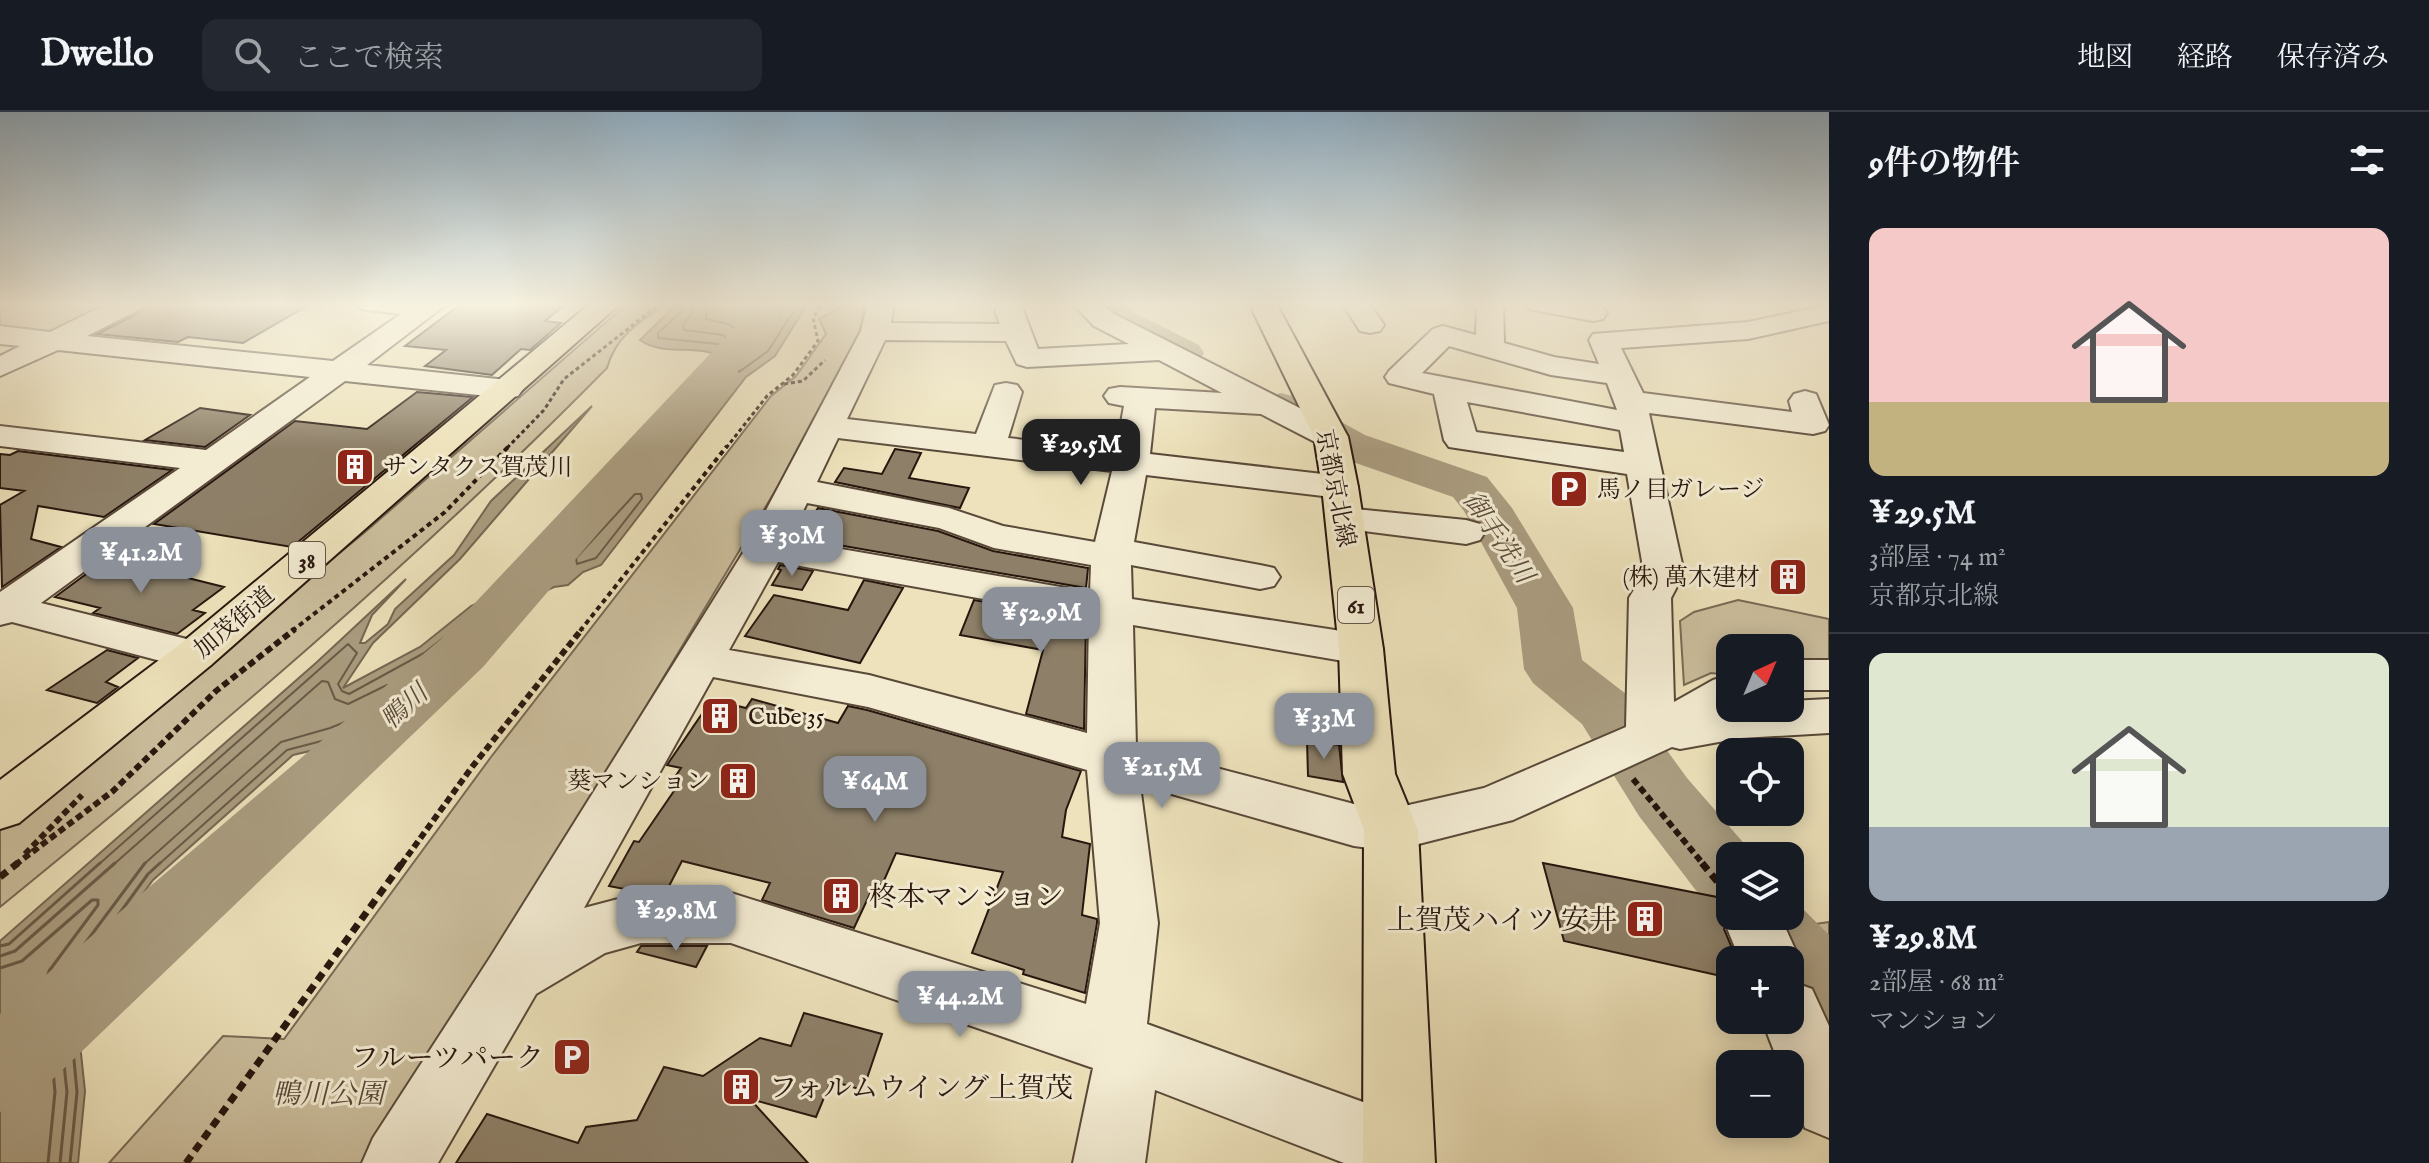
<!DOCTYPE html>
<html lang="ja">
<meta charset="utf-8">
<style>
:root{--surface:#171b24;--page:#242831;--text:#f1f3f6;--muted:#9ea1a6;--line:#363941;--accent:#8c9099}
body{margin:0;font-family:"IM FELL English","Noto Serif JP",serif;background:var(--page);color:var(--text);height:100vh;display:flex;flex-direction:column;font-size:30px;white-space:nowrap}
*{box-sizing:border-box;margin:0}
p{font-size:26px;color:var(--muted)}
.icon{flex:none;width:44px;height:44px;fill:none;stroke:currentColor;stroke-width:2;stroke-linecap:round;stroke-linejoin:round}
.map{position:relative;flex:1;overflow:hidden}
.sheet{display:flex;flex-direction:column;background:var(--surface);width:600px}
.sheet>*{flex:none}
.needle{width:52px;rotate:44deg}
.controls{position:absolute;left:1716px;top:522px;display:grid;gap:16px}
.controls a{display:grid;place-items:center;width:88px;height:88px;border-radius:16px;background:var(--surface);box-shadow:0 4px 20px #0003;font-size:40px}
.price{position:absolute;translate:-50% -68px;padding:0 18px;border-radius:16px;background:var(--accent);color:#fff;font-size:26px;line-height:52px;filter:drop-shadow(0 2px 4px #0008)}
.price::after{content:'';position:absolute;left:50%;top:48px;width:24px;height:18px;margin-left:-12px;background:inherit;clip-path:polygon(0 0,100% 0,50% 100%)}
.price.on{background:#222;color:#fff}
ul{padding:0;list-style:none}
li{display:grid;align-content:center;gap:16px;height:424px;padding:0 40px}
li+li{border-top:2px solid var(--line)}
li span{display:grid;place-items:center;height:248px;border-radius:16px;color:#555}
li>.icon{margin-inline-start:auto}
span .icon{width:144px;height:144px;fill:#fffc;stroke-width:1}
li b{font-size:34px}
h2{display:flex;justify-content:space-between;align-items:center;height:96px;padding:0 40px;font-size:34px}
header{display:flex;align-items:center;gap:48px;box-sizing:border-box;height:112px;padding:0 40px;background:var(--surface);border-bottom:2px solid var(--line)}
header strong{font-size:38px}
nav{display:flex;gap:44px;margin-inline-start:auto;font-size:28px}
.search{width:560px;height:72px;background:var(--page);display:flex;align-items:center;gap:20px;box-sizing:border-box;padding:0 28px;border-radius:16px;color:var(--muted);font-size:30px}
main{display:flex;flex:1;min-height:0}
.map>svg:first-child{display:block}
.green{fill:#ccbf9e;stroke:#7a6a56;stroke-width:2}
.water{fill:#aa9d80;stroke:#766752;stroke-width:2}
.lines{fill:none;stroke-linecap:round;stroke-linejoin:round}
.shore-far1{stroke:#695a47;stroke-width:2}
.shore{stroke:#695a47;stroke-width:3}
.river{fill:#aa9d80;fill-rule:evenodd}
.building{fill:#8e8068;stroke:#28160e;stroke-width:2}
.minor-casing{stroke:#594939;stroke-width:4}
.major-casing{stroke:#28160e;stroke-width:4}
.path-far3{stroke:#28160e;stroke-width:3;stroke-dasharray:4 3;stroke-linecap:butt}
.path-far2{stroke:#28160e;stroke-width:4;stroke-dasharray:5 4;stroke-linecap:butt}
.path-far1{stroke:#28160e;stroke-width:6;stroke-dasharray:7 4;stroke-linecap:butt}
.path{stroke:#28160e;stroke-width:7;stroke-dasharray:9 6;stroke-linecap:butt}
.minor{fill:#f3ecd3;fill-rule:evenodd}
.major{fill:#ede2bb;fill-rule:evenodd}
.labels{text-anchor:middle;stroke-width:6;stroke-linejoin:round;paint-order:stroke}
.shield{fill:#f3ecd3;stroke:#655649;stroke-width:2}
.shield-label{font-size:22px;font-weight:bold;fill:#28160e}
.poi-label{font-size:24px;fill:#28160e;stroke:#f3ecd3;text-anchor:start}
.street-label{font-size:24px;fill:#28160e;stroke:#f3ecd3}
.water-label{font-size:26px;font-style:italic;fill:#5c4c3c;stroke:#f3ecd3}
.near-poi-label{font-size:28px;fill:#28160e;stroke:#f3ecd3;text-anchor:start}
.near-park-label{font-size:28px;font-style:italic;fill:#594939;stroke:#f3ecd3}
</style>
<header>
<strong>Dwello</strong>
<div class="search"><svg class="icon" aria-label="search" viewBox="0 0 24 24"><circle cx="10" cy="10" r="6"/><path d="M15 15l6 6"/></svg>ここで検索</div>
<nav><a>地図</a><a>経路</a><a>保存済み</a></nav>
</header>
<main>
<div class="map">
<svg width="1829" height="1051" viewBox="0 0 1829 1051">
<rect width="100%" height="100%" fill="#ede2bb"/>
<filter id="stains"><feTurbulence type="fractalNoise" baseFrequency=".0025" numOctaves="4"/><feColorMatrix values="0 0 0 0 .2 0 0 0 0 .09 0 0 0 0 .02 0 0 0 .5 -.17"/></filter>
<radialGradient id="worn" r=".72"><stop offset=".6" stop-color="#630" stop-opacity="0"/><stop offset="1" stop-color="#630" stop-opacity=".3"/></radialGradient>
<path class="green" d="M0,191h116l-57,28 -17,3 -42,-3z
M628,191h39c-27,19 -51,32 -60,65 -190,193 -397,368 -607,539v-78l364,-296z
M848,191l15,3c3,28 -25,75 -37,100l-348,581 -113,176h-256l114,-127 61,3 207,-282 280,-361 25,-20 30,-42 -7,-15z
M1738,488l91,19v49l-39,-3v-17h-60v27l-19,-2 -27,12 -4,-64 14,-9z
M1829,810v44l-34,-39z"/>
<path class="water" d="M678,191h130l-33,53 -29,21 -145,188 -18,7 -15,13 -14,2 -39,18 -23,25 -65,47 -38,46 -53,22 -43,10 -140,125 -79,108 11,103 -7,72h-78v-222l317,-279 89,-83 -34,36 -12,28h5l23,-19 7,-15 59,-54 37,-54 101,-95 -132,153 -87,84 -30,45 77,-41 51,-41 68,-32 34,-24 131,-145 25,-43c-26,-22 -63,-3 -89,-22z"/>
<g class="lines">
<path class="shore-far1" d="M684,191l-3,9 -23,21v5l60,6 17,12 4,16 29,-21 31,-48
M694,191l-2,10 -9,12 1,5 39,5 24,18 12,-8 28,-42
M706,191v16l22,5 19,12 25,-33
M635,382h6l1,5 -46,59 -19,6 -1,-6z
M98,753l250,-221 9,9 -19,31 4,7 7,3 75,-41 51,-40 21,-10 4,2 -14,20 -65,46 -37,46 -51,21 -46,12 -129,115
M113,753l209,-184 6,1 7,17 13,5 39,-19 5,2 -15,22 -47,19 -49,14 -138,123"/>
<path class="shore" d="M0,834l9,-2 91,-81
M0,844l15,-5 100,-88
M0,856l22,-7 70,-61h6v5l-49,66 -4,13 10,108 -7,71
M60,1051l7,-71 -11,-102 4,-13 85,-114
M70,1051l7,-71 -10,-106 81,-112 12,-11"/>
<path class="river" d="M746,191h36l-5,20 -5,8 -289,336 -452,433 -31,12v-98l441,-375 301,-319z
M1085,191h38l12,10 64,32 5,8 -5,8c-32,8 -96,-31 -114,-58z
M1281,281l15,4 69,38 122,42 25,31 61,100 9,52 44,34 61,84 68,78h-25v60h60v-20l39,39v93l-29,-11 -10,-11v-46h-39l-18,-21 -11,-23 3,-8 -21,-7 -65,-85 -57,-92 -49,-41 -9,-14 -7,-61 -53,-97 -11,-14 -120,-42 -67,-40 -6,-9 6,-9z"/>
</g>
<path class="building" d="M147,191h165l-69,40 -55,-6 -10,5 -81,-8 44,-22z
M462,191l100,4 -17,14 16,2 -31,27 -9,-1 -29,26 -67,-9 21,-16 -41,-4z
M417,280l56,5 -181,150 -138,-23 141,-103 72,8z
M200,296l50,7 -45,32 -60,-7z
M895,337l26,4 -12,25 60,10 -9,20 -125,-26 9,-14 38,6z
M18,339l154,19 -68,47 -66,-11 -7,33 30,8 -59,40 -2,-82 24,-14 -24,-3v-34l10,1z
M818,396l120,23 55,20 95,17 -2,20 -288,-50z
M108,446l116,29 -31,23 12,3 -28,21 -84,-21 7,-5 -45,-11z
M780,453l33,6 -11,19 -30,-5 9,-15 -3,-1z
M864,468l39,8 -43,75 -115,-27 29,-41 74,15z
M974,488l112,20 -2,109 -58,-15 17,-64 -83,-15z
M107,538l31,8 -32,24 12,5 -21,16 -50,-13z
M752,587l86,24 10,-17 19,4 214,61 -15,39 -4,27 28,7 -8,71 15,4v4l-12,70 -62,-19 1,-4 -52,-17 31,-81 -107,-19 -14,32 -7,-2 -21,45 -92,-28 8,-17 -88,-22 -15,29 -32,1 -26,-5 25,-45 5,1 37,-54 -7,-2 12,-18 -14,-3 39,-57 6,2 5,-9 29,7z
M1307,628l32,5 4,37 -35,-6z
M1543,751l179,35 7,17 -5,14 13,31h-7v18l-166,-37z
M641,834h66l-11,21 -59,-15z
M804,901l78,21 -19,56 -32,-9 -15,36 -66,-18 58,64h-352l31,-49 91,29 8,-16 51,-7 27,-53 39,9 57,-38 31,8z"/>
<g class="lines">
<g class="minor-casing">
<path id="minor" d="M109,191h35l-4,6 -53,27 246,25 68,-47 -41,-5 -4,-6h92l-81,62 140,15 11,2 5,7 -5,7 -11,2 -162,-17 -304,222 170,42 6,10 -6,10 -16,5 -183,-48 -12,3v-33l180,-124 -180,-22v-20l206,24 104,-73 -252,-27 -58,26v-20l20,-10 -20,-2v-18l50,6z
M868,191h26l-3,20 109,1 -5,-14 4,-6 16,-1 8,7 15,39 91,-5 -35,-18 -22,-23h29l13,11 229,116 5,7 -5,7 -12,3 -12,-3 -58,-30 -106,-6 -5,46 190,22 13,3 5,8 -5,8 -13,3 -194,-23 -12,67 126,23 14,3 6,9 -6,9 -14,3 -129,-24 1,34 229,35 16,5 6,10 -6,10 -16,5 -228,-39 3,122 218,57 37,5 93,-21 142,-61 3,-129 15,-25 -17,-99 -178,-27 -5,-7 -10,-46 -45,-11 -4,-6 4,-6 44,-42 10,-3 33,9 1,-32h26l1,40 50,14 45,7 -10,-24 4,-6 155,-12 81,-17v16l-81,18 -127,9 22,45 149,19 -3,-11 5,-7 11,-3 11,3 13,31 -4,6 -12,3 -164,-21 35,160 -13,25 3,104 39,-22 17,-5v33h60v-7l39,-2v34l-88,5 -61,11 -8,-2 -159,73 -122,31 -37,-5 -214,-61 18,138 -11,101 277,100 10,25 -6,14h-84l-189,-73 -10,73h-72l20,-95 -362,-125h-90l-36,10 -69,41 -98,169h-76l11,-25 118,-182 255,-408 115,-217zM885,228l121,1 11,23 10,3 132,-7 63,33 -102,-6 -11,2 -5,7 5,7 15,3 -8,44 -108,-12 14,-46 -5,-7 -11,-2 -11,2 -19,49 -129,-15zM1449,234l102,29 56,8 10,27 -195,-37zM1467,290l153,28 4,22 -148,-20zM838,326l274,33 -17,71 -92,-16 -54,-18 -132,-26zM807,391l132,25 55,20 97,17 -1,27 -301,-52zM778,450l311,56 -2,115 -218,-58 -140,-25zM713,565l155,30 219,63 13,153 -14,81 -355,-111h-90l-57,15z
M1342,191h27l15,22 -4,6 -10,2 -10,-2z
M1524,191h60l19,4 4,6 -4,6 -10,2 -65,-12z
M1345,396l121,12 14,4 5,8 -5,8 -14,4 -134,-17 -6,-8 6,-8z
M1790,548h39v30h-39z
M1732,804h48l20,44 -9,19 -1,-19h-50l-13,-32z
M1790,869l22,8 17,37v112l-24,-10 -15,-37v-27h-11l-17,-44h28z"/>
</g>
<g class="major-casing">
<path id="major" d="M591,191h30l-410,362 -192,158 -19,6v-49l179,-135z
M1249,191h27l72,134 10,50 25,162 12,125 23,56 17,333h-72l1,-333 -21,-56 -4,-125 -17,-162 -8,-50z"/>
</g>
<path class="path-far3" d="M784,272l19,-3 22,-21
M507,336l37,-38 20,-31 97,-76
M726,336l41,-52 26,-21 25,-34 -5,-23 9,-15"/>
<path class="path-far2" d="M292,519l153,-119 64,-66
M580,519l147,-185"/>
<path class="path-far1" d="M1633,667l71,86
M25,742l57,-59
M15,753l98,-74 103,-100 79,-62
M401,753l71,-98 110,-138"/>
<path class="path" d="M1702,751l28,34
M0,765l18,-14
M186,1051l216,-300"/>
<use href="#minor" class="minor"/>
<use href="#major" class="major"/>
</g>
<linearGradient id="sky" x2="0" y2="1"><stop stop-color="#8fabbe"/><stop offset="0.57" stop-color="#f7f2e0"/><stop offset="1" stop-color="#f7f2e0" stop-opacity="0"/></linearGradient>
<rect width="1829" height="338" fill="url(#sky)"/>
<defs>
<g id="building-square" transform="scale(2)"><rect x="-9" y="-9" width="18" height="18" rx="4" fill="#8f2418" stroke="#f3ecd3"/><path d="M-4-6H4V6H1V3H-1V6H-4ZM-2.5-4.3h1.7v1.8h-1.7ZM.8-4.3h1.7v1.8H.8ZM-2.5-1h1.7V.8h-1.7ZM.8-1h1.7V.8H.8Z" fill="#fff"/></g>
<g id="parking-square" transform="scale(2)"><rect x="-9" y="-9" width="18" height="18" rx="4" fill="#8f2418" stroke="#f3ecd3"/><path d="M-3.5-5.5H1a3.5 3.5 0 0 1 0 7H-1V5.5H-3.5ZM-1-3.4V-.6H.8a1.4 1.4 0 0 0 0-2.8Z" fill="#fff"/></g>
</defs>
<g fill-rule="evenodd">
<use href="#building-square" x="355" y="355"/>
<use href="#parking-square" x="1569" y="377"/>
<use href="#building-square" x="1788" y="465"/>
<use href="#building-square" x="720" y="604"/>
<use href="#building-square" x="738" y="669"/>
<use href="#building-square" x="841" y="784"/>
<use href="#building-square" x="1645" y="807"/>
<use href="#parking-square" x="572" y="945"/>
<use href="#building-square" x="741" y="975"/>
</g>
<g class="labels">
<g class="shield">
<rect x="289" y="430" width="36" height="36" rx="6"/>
<rect x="1338" y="475" width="36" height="36" rx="6"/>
</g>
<g class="shield-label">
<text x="307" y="456">38</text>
<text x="1356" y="501">61</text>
</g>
<g class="poi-label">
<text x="383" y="363">サンタクス賀茂川</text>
<text x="1597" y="385">馬ノ目ガレージ</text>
<text x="1760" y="473" text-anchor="end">(株) 萬木建材</text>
<text x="748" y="612">Cube 35</text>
<text x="710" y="677" text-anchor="end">葵マンション</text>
</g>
<g class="street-label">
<text transform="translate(1336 376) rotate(79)" y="8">京都京北線</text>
<text transform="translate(234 510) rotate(-40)" y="8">加茂街道</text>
</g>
<g class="water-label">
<text transform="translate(1499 425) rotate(56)" y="9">御手洗川</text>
<text transform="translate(404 594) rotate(-42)" y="9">鴨川</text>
</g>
<g class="near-poi-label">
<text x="869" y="794">柊本マンション</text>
<text x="1617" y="817" text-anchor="end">上賀茂ハイツ 安井</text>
<text x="544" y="955" text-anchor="end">フルーツパーク</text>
<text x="769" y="985">フォルムウイング上賀茂</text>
</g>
<g class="near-park-label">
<text x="328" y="991">鴨川公園</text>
</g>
</g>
<rect width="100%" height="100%" filter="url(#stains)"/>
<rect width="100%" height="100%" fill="url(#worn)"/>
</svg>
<div class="controls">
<a><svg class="needle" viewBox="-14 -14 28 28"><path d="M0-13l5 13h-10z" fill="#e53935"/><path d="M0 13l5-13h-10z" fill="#9ea1a6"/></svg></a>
<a><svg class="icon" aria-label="locate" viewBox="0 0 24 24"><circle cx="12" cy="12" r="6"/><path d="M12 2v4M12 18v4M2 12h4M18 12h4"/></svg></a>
<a><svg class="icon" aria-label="layers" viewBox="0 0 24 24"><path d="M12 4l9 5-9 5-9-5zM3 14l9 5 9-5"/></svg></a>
<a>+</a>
<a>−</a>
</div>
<b class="price on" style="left:1081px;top:375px">¥29.5M</b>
<b class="price" style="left:792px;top:466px">¥30M</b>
<b class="price" style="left:141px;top:483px">¥41.2M</b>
<b class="price" style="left:1041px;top:543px">¥52.9M</b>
<b class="price" style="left:1324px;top:649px">¥33M</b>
<b class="price" style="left:1162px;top:698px">¥21.5M</b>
<b class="price" style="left:875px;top:712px">¥64M</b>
<b class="price" style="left:676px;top:841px">¥29.8M</b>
<b class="price" style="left:960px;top:927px">¥44.2M</b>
</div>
<section class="sheet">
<h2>9件の物件<svg class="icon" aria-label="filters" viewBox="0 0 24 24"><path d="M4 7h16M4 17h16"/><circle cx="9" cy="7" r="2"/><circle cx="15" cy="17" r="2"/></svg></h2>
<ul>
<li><span style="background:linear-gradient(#f6c9c9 70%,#c2b280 0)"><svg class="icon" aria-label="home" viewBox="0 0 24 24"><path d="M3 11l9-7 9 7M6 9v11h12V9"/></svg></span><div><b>¥29.5M</b><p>3部屋 · 74 m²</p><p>京都京北線</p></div></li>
<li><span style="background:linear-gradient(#dfe7d0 70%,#9aa5b1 0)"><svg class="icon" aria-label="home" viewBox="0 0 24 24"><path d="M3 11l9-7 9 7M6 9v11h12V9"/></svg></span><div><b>¥29.8M</b><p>2部屋 · 68 m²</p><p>マンション</p></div></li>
</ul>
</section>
</main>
